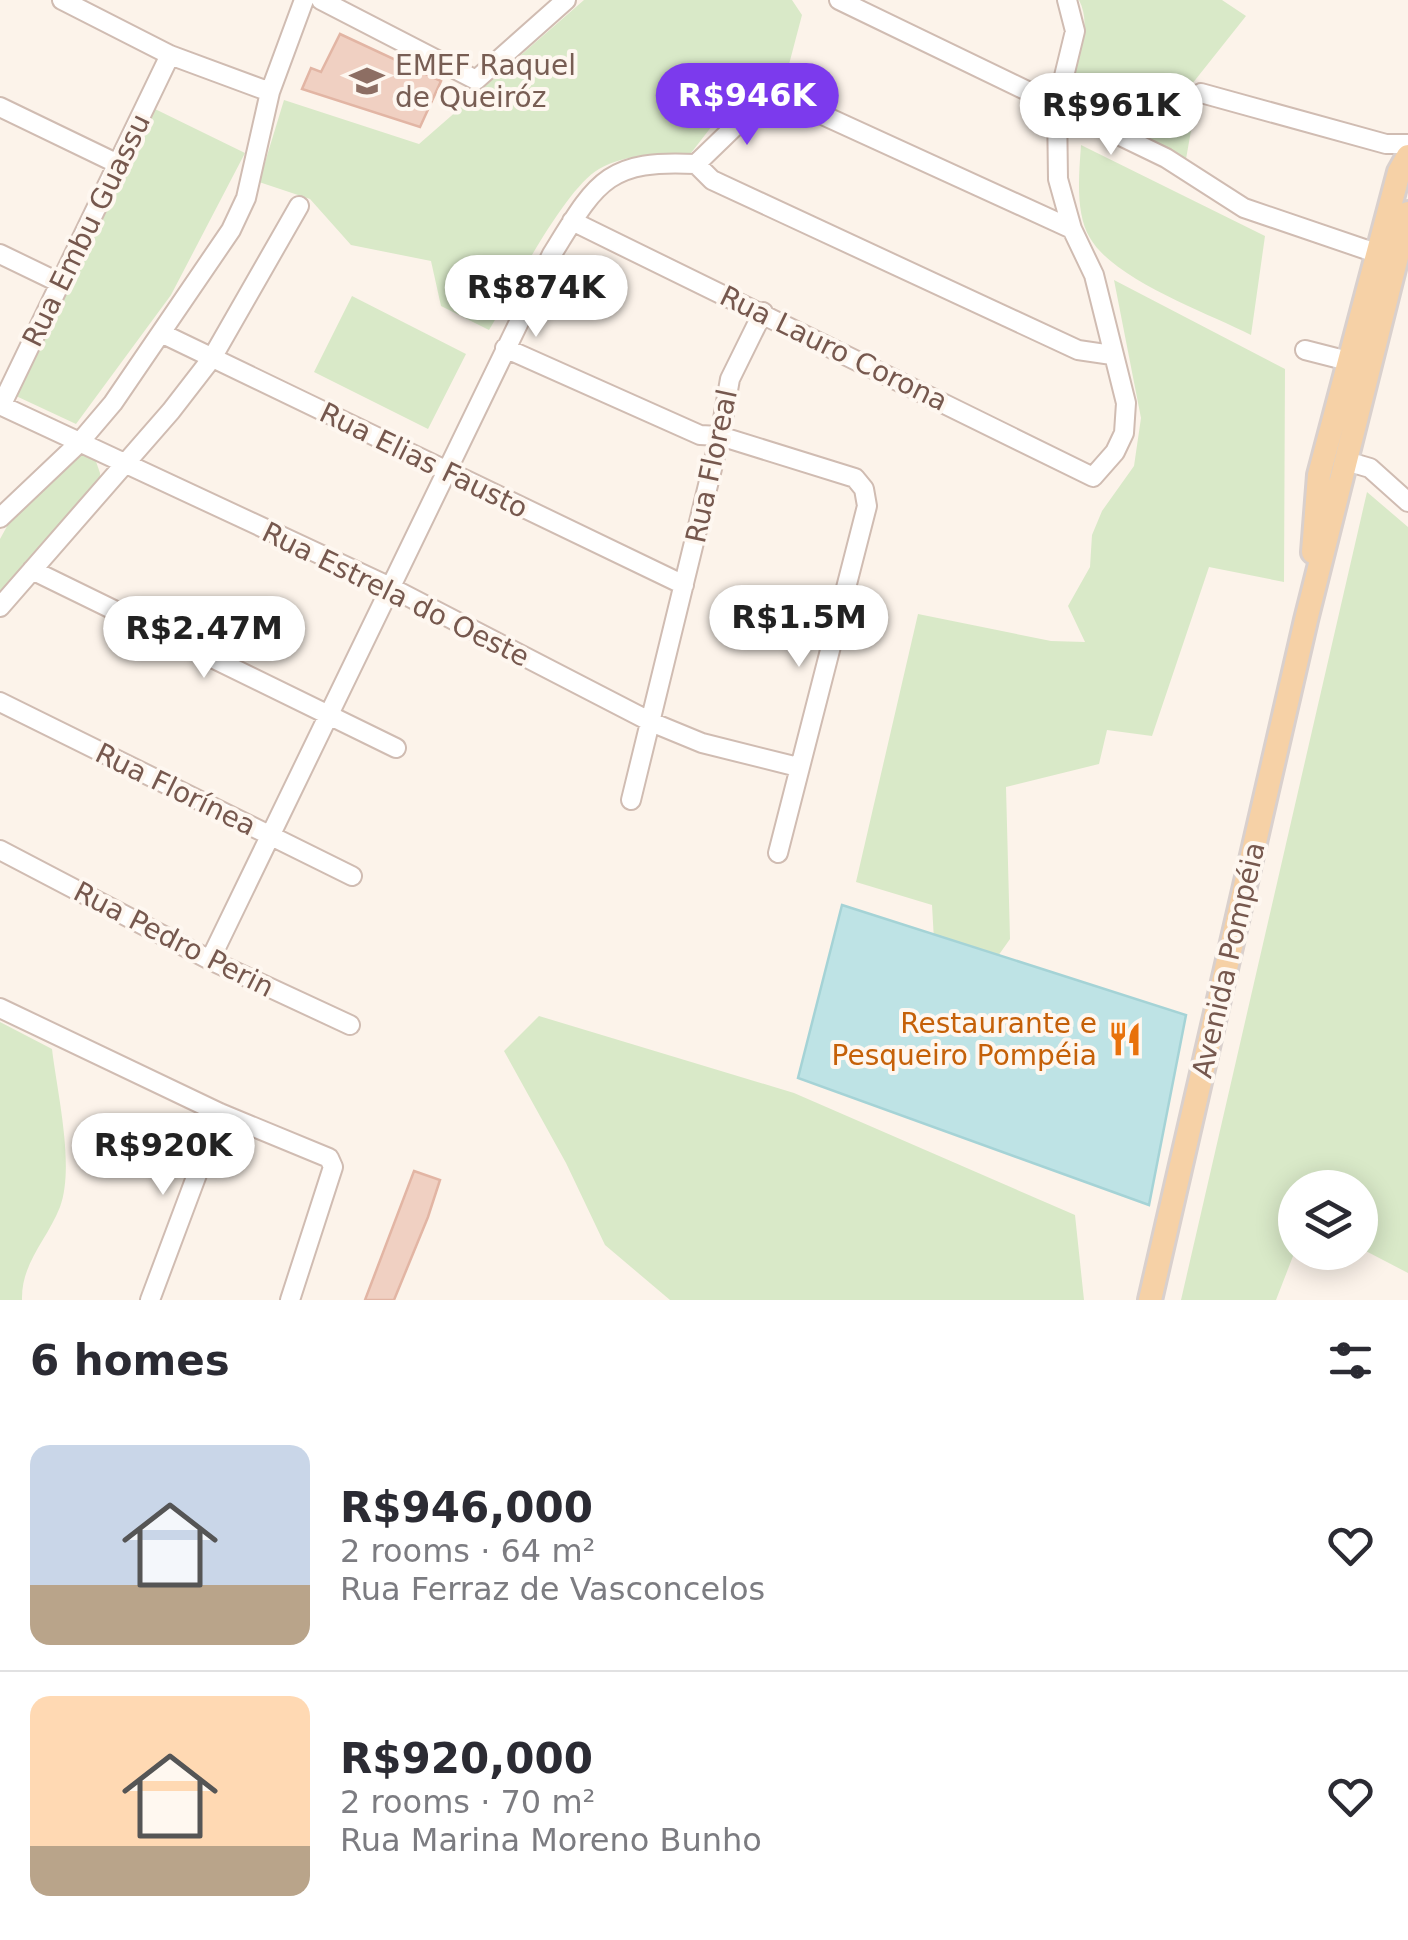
<!DOCTYPE html>
<meta charset="utf-8">
<style>
:root{--surface:#fff;--page:#f2f2f3;--text:#2b2b33;--muted:#7c7c81;--line:#e1e1e2;--accent:#7c3aed}
body{margin:0;font-family:"DejaVu Sans",sans-serif;background:var(--page);color:var(--text);height:100vh;display:flex;flex-direction:column;font-size:38px;white-space:nowrap}
*{box-sizing:border-box;margin:0}
p{font-size:32px;color:var(--muted)}
.icon{flex:none;width:55px;height:55px;fill:none;stroke:currentColor;stroke-width:2;stroke-linecap:round;stroke-linejoin:round}
.map{position:relative;height:1300px;overflow:hidden}
.panel{display:flex;flex-direction:column;background:var(--surface);flex:1}
.panel>*{flex:none}
.tools{position:absolute;left:1278px;top:1170px;display:grid;gap:20px}
.tools a{display:grid;place-items:center;width:100px;height:100px;border-radius:50%;background:var(--surface);box-shadow:0 5px 25px #0003;font-size:50px}
.price{position:absolute;translate:-50% -85px;padding:0 22px;border-radius:35px;background:#fff;color:#222;font-size:32px;line-height:65px;filter:drop-shadow(0 2px 5px #0008)}
.price::after{content:'';position:absolute;left:50%;top:60px;width:30px;height:22px;margin-left:-15px;background:inherit;clip-path:polygon(0 0,100% 0,50% 100%)}
.price.current{background:var(--accent);color:#fff}
ul{padding:0;list-style:none}
li{display:flex;align-items:center;gap:30px;height:250px;padding:0 30px}
li+li{border-top:2px solid var(--line)}
li span{display:grid;place-items:center;flex:none;width:280px;height:200px;border-radius:20px;color:#555}
li>.icon{margin-inline-start:auto}
span .icon{width:120px;height:120px;fill:#fffc;stroke-width:1}
li b{font-size:42px}
h2{display:flex;justify-content:space-between;align-items:center;height:120px;padding:0 30px;font-size:42px}
.map>svg:first-child{display:block}
.green{fill:#d9e9c8}
.water{fill:#bee3e5;stroke:#a5d3d6;stroke-width:2.5}
.building{fill:#f0d0c2;stroke:#e2b5a4;stroke-width:2.5}
.lines{fill:none;stroke-linecap:round;stroke-linejoin:round}
.minor-casing{stroke:#d0bcb2;stroke-width:22}
.major-casing{stroke:#d9d0cd;stroke-width:28}
.minor{stroke:#fff;stroke-width:18}
.major{stroke:#f6d1a6;stroke-width:22}
.labels{text-anchor:middle;stroke-width:8;stroke-linejoin:round;paint-order:stroke}
.education-label{font-size:28px;fill:#785e54;stroke:#fef7f0;text-anchor:start}
.street-label{font-size:28px;fill:#76584e;stroke:#fef7f0}
.food-label{font-size:28px;fill:#c56008;stroke:#fef7f0;text-anchor:end}
</style>
<div class="map">
<svg width="1408" height="1300" viewBox="0 0 1408 1300">
<rect width="100%" height="100%" fill="#fcf3ea"/>
<path class="green" d="M584,0h208l10,15 -15,57 -37,5 -59,76c-31,2 -64,0 -92,16 -36,21 -87,123 -110,161l-48,-24 -10,-45 -80,-16 -41,-46 -51,-17 25,-82 135,44z
M1079,0h143l24,16 -54,68 3,24 -9,51 -112,-55c-10,-34 23,-69 5,-104z
M155,109l90,44 -74,142 -95,129 -60,-28z
M1081,145l184,91 -14,99c-43,-22 -137,-55 -161,-97 -15,-25 -11,-64 -9,-93z
M1114,280l171,89 -1,213 -75,-15 -57,169 -45,-6 -8,34 -93,23 4,152 -36,51 -37,3 -5,-88 -76,-23 62,-268 133,27 34,1 -17,-36 22,-39 2,-32 10,-24 32,-45 7,-48z
M352,296l114,58 -38,75 -114,-57z
M92,450l8,23v22l-100,117v-73l11,-20 58,-64z
M1367,492l41,35v746l-48,-25v-60h-65v63l-19,49h-95z
M539,1016l255,77 281,122 9,85h-414l-65,-55 -39,-82 -62,-112z
M0,1022l52,27c5,43 23,117 8,158 -13,33 -39,56 -38,93h-22z"/>
<path class="water" d="M842,905l344,110 -37,190 -351,-127z"/>
<path class="building" d="M340,34l101,47 -21,46 -118,-38 9,-21 10,4z
M414,1171l26,9 -12,37 -34,83h-29z"/>
<g class="lines">
<g class="minor-casing">
<path id="minor" d="M62,0l108,55 100,37
M321,0l155,80 90,-80
M839,0l327,158 78,50 132,45h14
M1201,93l185,51h22
M0,107l118,57
M696,164l60,-58 25,-10 291,133
M572,221l521,256 22,-25 9,-19 2,-30 -32,-128 -22,-46 -14,-50 -1,-74 18,-74 -8,-31
M0,254l60,29
M163,334l521,251
M505,348l195,87 20,1 135,42 9,11 3,17 -89,347
M1305,350l47,12
M0,405l388,181 263,136 51,21 96,24
M1,406l169,-351
M1346,461l24,7 38,34
M0,518l79,-75 34,-40 118,-173 15,-32 24,-106 34,-92
M32,570l364,178
M0,607l171,-196 41,-53 87,-152
M0,702l352,174
M631,800l89,-364 10,-57 33,-67
M0,850l210,110 140,65
M210,960l342,-706c44,-71 54,-95 144,-90l16,16 366,170 34,5
M0,1008l220,105 109,45 4,9 -43,133
M150,1300l70,-187"/>
</g>
<g class="major-casing">
<path id="major" d="M1313,552l6,-77 80,-303 9,-16
M1150,1300l156,-680 102,-407"/>
</g>
<use href="#minor" class="minor"/>
<use href="#major" class="major"/>
</g>
<defs>
<g id="school-bare" transform="scale(2.7)"><path d="M0-5L7-2L0 1L-7-2ZM-4 1L0 2.5L4 1V4Q0 6-4 4Z" fill="#8d6e63" stroke="#fef7f0" stroke-width="2.5" paint-order="stroke"/></g>
<g id="restaurant-bare" transform="scale(2.7)"><path d="M-5-6h1v4h1v-4h1v4h1v-4h1v5L-1.5 .5V6h-2V.5L-5-1ZM5-6V6H3V1.5H1.5Q1.5-4 5-6Z" fill="#e8710a" stroke="#fef7f0" stroke-width="2.5" paint-order="stroke"/></g>
</defs>
<g fill-rule="evenodd">
<use href="#school-bare" x="367" y="81"/>
<use href="#restaurant-bare" x="1125" y="1039"/>
</g>
<g class="labels">
<g class="education-label">
<text x="395" y="75">EMEF Raquel<tspan x="395" dy="32">de Queiróz</tspan></text>
</g>
<g class="street-label">
<text transform="translate(86 230) rotate(-64)" y="10">Rua Embu Guassu</text>
<text transform="translate(834 348) rotate(26)" y="10">Rua Lauro Corona</text>
<text transform="translate(424 460) rotate(26)" y="10">Rua Elias Fausto</text>
<text transform="translate(711 466) rotate(-78)" y="10">Rua Floreal</text>
<text transform="translate(396 594) rotate(26)" y="10">Rua Estrela do Oeste</text>
<text transform="translate(176 789) rotate(26)" y="10">Rua Florínea</text>
<text transform="translate(174 939) rotate(27)" y="10">Rua Pedro Perin</text>
<text transform="translate(1228 960) rotate(-77)" y="10">Avenida Pompéia</text>
</g>
<g class="food-label">
<text x="1097" y="1033">Restaurante e<tspan x="1097" dy="32">Pesqueiro Pompéia</tspan></text>
</g>
</g>
</svg>
<div class="tools">
<a><svg class="icon" aria-label="layers" viewBox="0 0 24 24"><path d="M12 4l9 5-9 5-9-5zM3 14l9 5 9-5"/></svg></a>
</div>
<b class="price current" style="left:747px;top:148px">R$946K</b>
<b class="price" style="left:1111px;top:158px">R$961K</b>
<b class="price" style="left:536px;top:340px">R$874K</b>
<b class="price" style="left:799px;top:670px">R$1.5M</b>
<b class="price" style="left:204px;top:681px">R$2.47M</b>
<b class="price" style="left:163px;top:1198px">R$920K</b>
</div>
<section class="panel">
<h2>6 homes<svg class="icon" aria-label="filters" viewBox="0 0 24 24"><path d="M4 7h16M4 17h16"/><circle cx="9" cy="7" r="2"/><circle cx="15" cy="17" r="2"/></svg></h2>
<ul>
<li><span style="background:linear-gradient(#c9d6e8 70%,#b9a48a 0)"><svg class="icon" aria-label="home" viewBox="0 0 24 24"><path d="M3 11l9-7 9 7M6 9v11h12V9"/></svg></span><div><b>R$946,000</b><p>2 rooms · 64 m²</p><p>Rua Ferraz de Vasconcelos</p></div><svg class="icon" aria-label="heart" viewBox="0 0 24 24"><path d="M12 20l-8-8c-3-5 5-10 8-4 3-6 11-1 8 4z"/></svg></li>
<li><span style="background:linear-gradient(#ffd9b3 75%,#b9a48a 0)"><svg class="icon" aria-label="home" viewBox="0 0 24 24"><path d="M3 11l9-7 9 7M6 9v11h12V9"/></svg></span><div><b>R$920,000</b><p>2 rooms · 70 m²</p><p>Rua Marina Moreno Bunho</p></div><svg class="icon" aria-label="heart" viewBox="0 0 24 24"><path d="M12 20l-8-8c-3-5 5-10 8-4 3-6 11-1 8 4z"/></svg></li>
</ul>
</section>
